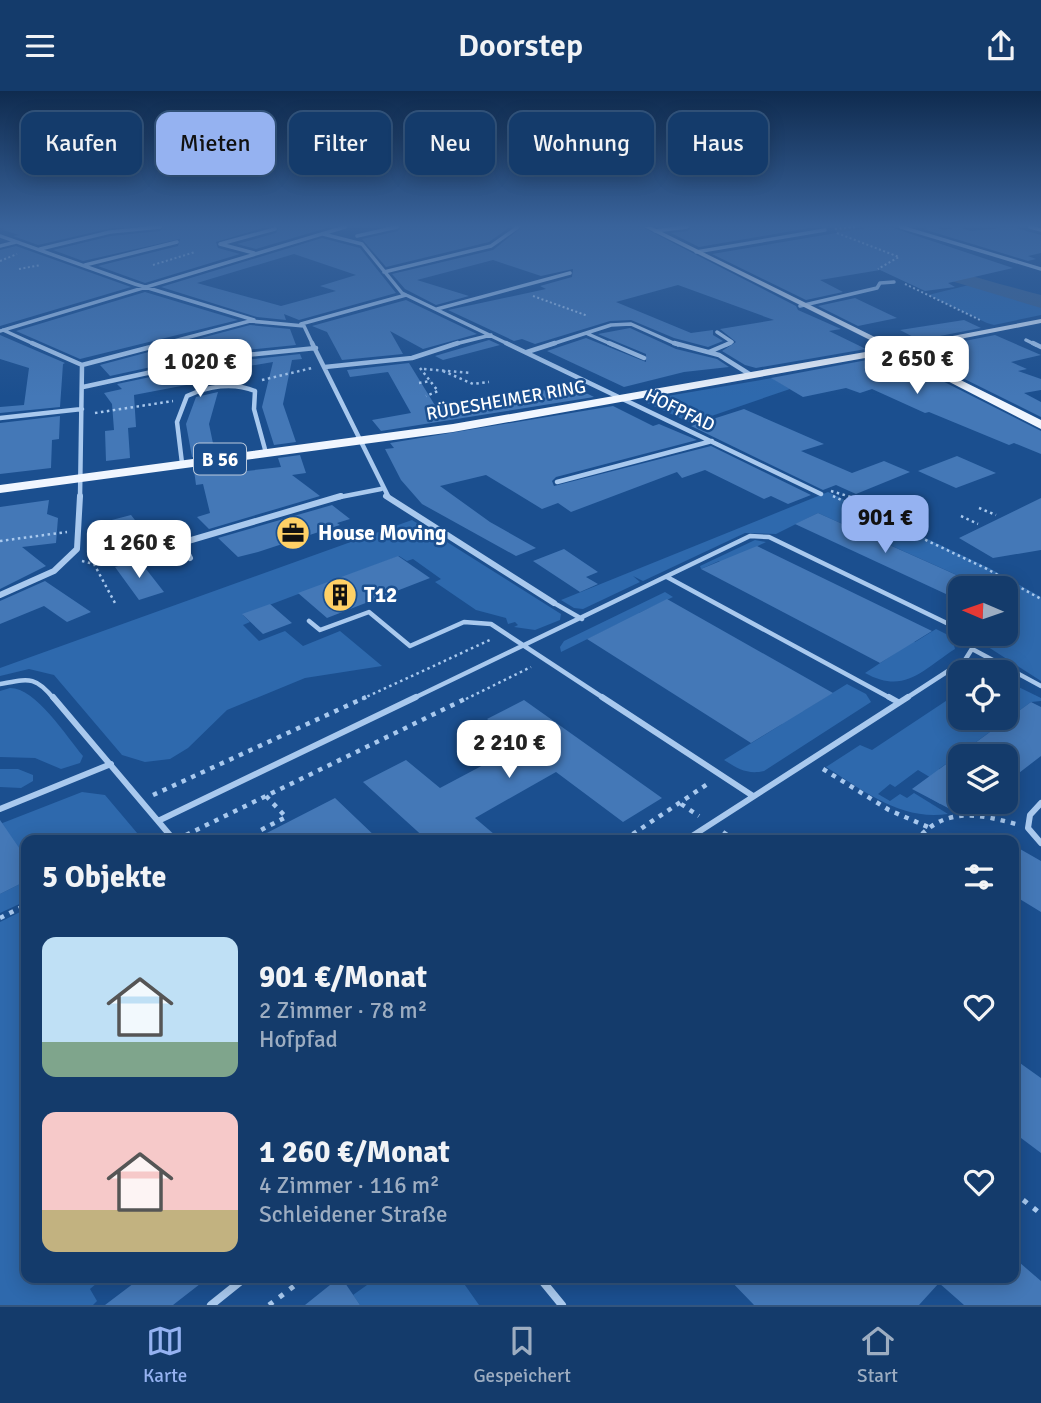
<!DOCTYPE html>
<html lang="de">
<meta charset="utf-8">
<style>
:root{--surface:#143b6b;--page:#214673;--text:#f1f3f6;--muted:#9dadc1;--line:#33557e;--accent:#95b2f1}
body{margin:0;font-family:Signika,sans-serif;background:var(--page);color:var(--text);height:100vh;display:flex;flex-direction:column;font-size:26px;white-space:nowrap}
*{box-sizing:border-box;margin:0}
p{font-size:23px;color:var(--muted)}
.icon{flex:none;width:38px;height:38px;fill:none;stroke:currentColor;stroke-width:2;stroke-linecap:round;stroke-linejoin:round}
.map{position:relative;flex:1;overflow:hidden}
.panel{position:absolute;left:21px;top:744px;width:998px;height:448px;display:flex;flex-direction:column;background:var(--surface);border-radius:14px;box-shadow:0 4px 18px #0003,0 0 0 2px var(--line)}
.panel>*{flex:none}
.guide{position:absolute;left:21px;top:21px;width:999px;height:63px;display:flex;gap:14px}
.needle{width:46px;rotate:272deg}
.buttons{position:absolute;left:948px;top:485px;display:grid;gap:14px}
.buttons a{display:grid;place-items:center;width:70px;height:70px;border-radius:14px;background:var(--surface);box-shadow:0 4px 18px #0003,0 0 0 2px var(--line);font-size:35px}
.price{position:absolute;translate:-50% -60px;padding:0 16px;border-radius:14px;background:#fff;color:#222;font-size:23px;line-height:46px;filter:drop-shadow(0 2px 4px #0008)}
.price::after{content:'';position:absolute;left:50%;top:42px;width:21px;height:16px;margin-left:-10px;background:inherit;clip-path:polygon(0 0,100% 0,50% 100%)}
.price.selected{background:var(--accent);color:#111}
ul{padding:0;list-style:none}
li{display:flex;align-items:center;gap:21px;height:175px;padding:0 21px}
li span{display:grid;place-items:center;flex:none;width:196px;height:140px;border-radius:14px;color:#555}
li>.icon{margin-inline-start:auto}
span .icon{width:84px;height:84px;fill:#fffc;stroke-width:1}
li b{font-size:30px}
h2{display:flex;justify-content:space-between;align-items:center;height:84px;padding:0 21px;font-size:30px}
.tag{padding:0 24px;border-radius:14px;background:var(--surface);box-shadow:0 4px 18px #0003,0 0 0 2px var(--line);font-size:24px;line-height:63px}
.tag.selected{background:var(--accent);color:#111}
header{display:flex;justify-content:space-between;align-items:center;height:91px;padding:0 21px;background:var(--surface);font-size:32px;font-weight:600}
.menu{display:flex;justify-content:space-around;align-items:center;height:98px;border-top:2px solid var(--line);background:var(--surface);font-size:19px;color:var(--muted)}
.menu a{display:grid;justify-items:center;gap:4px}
.menu .selected{color:var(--accent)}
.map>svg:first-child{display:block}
.green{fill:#2e69ad}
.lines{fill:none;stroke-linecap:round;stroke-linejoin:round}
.river{fill:#3c6290;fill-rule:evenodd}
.building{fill:#4478b7;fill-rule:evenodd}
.path-far3{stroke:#a9c9ee;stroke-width:2;stroke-dasharray:2 2.5;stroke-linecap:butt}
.path-far2{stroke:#a9c9ee;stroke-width:2.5;stroke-dasharray:2.5 3.5;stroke-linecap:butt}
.path-far1{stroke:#a9c9ee;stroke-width:4.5;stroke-dasharray:4.5 6;stroke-linecap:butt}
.path{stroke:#a9c9ee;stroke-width:5;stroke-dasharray:5 8;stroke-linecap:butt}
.lane-far2{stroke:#a9c9ee;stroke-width:4.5}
.lane-far1{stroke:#a9c9ee;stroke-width:6}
.lane{stroke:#a9c9ee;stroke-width:8}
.street-far2{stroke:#a9c9ee;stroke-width:3.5}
.street-far1{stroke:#a9c9ee;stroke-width:4.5}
.street{stroke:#a9c9ee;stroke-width:6}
.secondary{fill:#d6e6fa;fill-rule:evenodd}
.primary{fill:#f0f6ff;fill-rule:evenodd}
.labels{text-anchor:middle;stroke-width:5;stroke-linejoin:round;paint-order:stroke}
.far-street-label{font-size:18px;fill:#fff;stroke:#1b4f8f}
.shield{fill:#1b4f8f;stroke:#bbcadd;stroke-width:2}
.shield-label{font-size:19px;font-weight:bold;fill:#fff}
.poi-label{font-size:21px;font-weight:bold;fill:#fff;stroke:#1b4f8f;text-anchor:start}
</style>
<header><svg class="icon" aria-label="menu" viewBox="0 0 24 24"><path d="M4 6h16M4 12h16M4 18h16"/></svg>Doorstep<svg class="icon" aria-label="share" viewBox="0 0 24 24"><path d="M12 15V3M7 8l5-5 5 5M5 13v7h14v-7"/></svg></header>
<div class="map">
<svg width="1041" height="1214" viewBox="0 0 1041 1214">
<rect width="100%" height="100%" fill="#1b4f8f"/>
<path class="green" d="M828,136h26l-6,1 101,42 92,28v17l-47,10 -7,-2 -59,-28 41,-10 -40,-14 -95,-41 9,-2z
M772,287l18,11 -99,34 -44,-20 3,-4z
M828,401l161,76 52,29v84l-59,-38 -2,-9 26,-1v-45h-20l-168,-75 -42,21 -31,-1 -102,48 -10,-5 7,6 -57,27 -9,-1 -13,-8z
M412,429l149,94 -1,6 -25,10 -21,-3 4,-2 -3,-3 -7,2 -2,-6 -30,-8 -41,-28 6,-3 -28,-20 -6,2 -8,-5 -156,59 7,7 -7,3 16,16 26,-10 18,15 37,-15 42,35 -77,12 -78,32 -39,38 -18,11 -25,3 -23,-7 -68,-80 -25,-6 -29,7v-8z
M755,449l11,2 -25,12 174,88 21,-13 16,8 3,12c-33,21 -50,46 -90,24l32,-21 -178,-91 -18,8 -1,-3z
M665,501l8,5 -34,16 164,98 44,-27 19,10 5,8 -107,69c-17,4 -27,-3 -40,-11l58,-36 -164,-100 -57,28 -1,-5 4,-6z
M1006,590l35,17v3l-10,1 -92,67 22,13v19l22,1 -9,8 -19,2 -5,-3 3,-4 -9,-5 -4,4 -23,-14 16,-11 -15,-9 -23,17 -5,-3 -12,10 12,7 10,-7 7,4 7,-5 34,21c-47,7 -84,-23 -122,-47l34,-22 12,5 89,-59v26h45z
M10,597c26,0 56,48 73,68l-3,7 -19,6 -26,-11 -35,-1v-66z
M0,678h18l15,6v6l-12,7 -21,-1z
M82,701l23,3 38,45h-117v18l-26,-34z
M26,790v20l-26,12v-19z
M26,818v368l77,1 -13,11 7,12 -4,4h-93v-383z
M361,1187h99l19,27h-119l-7,-10 14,-10z"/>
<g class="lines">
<path class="river" d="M832,136c40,0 74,25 111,39 31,12 66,20 98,29v13l-113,-34 -36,-20 -51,-17z"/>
</g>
<path class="building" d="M4,136h112l-78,18 -25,-9 6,-1 -16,-5z
M164,136h102l-50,15 2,6 22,6 -95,29 -47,-17 80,-20 2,-7 -97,22 -30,-11 58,-14 49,-5z
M279,136h51l-74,22 -19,-5 39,-11z
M401,136h109l-21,15 -103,25 -24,-28 36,-8z
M522,136h120l154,79 2,4 43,19 -12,2 37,18 -110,19 -11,-3 -23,-14 14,-9 -16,-13 54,-9 -96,-35 -62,17 75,31 22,-3v5l10,6 -15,6 -34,-9 -43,-18 -21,1 -75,23 -13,-5 -8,2 -66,-31 98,-21 -6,-3 32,-9 1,-8 -32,7 -48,-16 -76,20 52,16 -33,9 -31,-16 -13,-15 101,-24z
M691,136h124l-116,20 -28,-14 17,-2z
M872,136l21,1 120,40 -65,15 7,4 -30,4 -45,-21 -60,10 23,12 -37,8 -94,-46z
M933,136l12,3 12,-3 14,4 41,-4 29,8v18l-13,3 8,3 -8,2 -105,-32z
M322,147l38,10 36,45 -97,27 -15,-6 2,6 -29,-3 -96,-30zM294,163l62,21 -36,11 16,5 -55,15 -84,-23z
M16,155l115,41 -131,39v-76z
M145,201l93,28 -158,39 -64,-28z
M855,207l42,20 -39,8 -40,-20z
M406,209l71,34 -54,15 -33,-18 13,23 -61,6 -15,-28 -15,-6z
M964,229l17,8 -62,12 -19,-10z
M250,234l40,4 6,16 -81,8 -105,23 -10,-11z
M630,237l46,21 41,10 12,8 -45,5 -60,15 -77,-36 39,-13 60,24v-8l-48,-20z
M0,244l65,28 -2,1 -3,43 -60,6v-6l24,-2 5,-37 -29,-9z
M995,244l46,20 -30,7 16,7 -9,2 23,8v11l-17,3 17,9v15l-125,-62 25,-5 -7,-3z
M489,249l11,5 -57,15 -8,-4z
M300,263l2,5 -10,1 -9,44 13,38 -22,3 -12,-38 11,-45 -48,8 -4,12 -20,4 1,-4 -68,13 2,32 -8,1 2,30 -24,3 -1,-30 9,-1 -2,-26 -8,-11 18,-4 -5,-5 100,-21z
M883,266l14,1 144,73v23l-27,-11 -5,2 -80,-33 -4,1 -53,-24 -12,4 -14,-5 -43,9 -32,-19z
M409,272l27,44 136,-21 22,11 -213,34 -9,-11 39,-7 -23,-41 -38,5 -3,-7z
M218,301l-9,32 6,29 -23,4 -6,-33 10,-27z
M613,315l40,20 6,-2 38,16 -141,37 -4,4 2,5 157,-40 100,49 -23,9 -17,-8 -7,3 -59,-29 -23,8 -5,-6 -106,40 -13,-9 -16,6 -56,-34 -46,11 50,36 46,26 -20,8 -94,-52 -21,-24 -16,-31 9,-1 -4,-5z
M744,318l80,35 -23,7 51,22 32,-12 26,11 -54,22 -20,-9 -13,5 -132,-64z
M60,325l-1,23 -7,1 -1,28 -51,6v-51z
M300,364l6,18 -14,2 28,21 -111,33 -12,-12 13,-4 -7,-29 -7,1 -2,-15 25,-4 1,7h9l52,-6 -3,-9z
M957,365l39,17 -40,15 -38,-17z
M1041,407v52l-48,8 -34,-20z
M49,409l-2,14 11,4 -2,25 -34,4 24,19 -46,23v-82z
M332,414l18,14 -13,4 3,2 -82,27 -20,5 -20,-19z
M818,422l143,64v24l-166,-77z
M131,424l18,23 -23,6 -18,-23z
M757,455l175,85 -52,32 -179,-94z
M564,458l34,23 -12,5 12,7 -18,8 -47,-31z
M398,465l32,22 -103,40 -29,-25z
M139,469l25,32 -25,8 -24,-33z
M45,490l46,31 -24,10 -23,-16 -44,18v-23z
M667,508l166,94 -82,50 -164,-104z
M270,513l22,19 -29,11 -21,-20z
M524,609l138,98 -39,24 -67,-50 -81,46 26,22h-74l-64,-58 43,-22 34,28 81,-43 -34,-26z
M1031,611l10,5v49l-35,27v-27h-45v43l-11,10 -38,-20z
M335,707l44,42h-126z
M0,729l26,38v23l-26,13z
M1013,754l28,16v51l-28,-17z
M1013,967l28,20v75l-28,-21z
M1013,1166l28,24v24h-77l-25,-22 -20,22h-165l-27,-28h286z
M142,1186h67l-36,28h-68z
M341,1186l19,28h-55l35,-28z"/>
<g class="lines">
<path class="path-far3" d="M835,138l22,-2
M837,142l62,24 -21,12
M0,170l17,-7
M153,174l42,-13
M19,178l22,-4
M905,193l75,36
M533,205l55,20"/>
<path class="path-far2" d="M420,277l18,23 -12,5
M424,278l47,4
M443,280l30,13 16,-2
M262,289l50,-12
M419,292l12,-2
M95,322l78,-12
M831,400l50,15
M833,405l154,73 54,30
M979,417l17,7
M961,425l17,8
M0,450l67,-9
M90,465l82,-11
M82,470l12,3 21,39
M362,608l130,-60
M466,608l65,-32"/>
<path class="path-far1" d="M823,678l66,41 39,17
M153,704l213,-98
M266,705l20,21 -25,13 9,10
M681,713l18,12
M723,741l11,8
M922,743c28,-27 60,-19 94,-10
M186,744l283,-138
M624,749l85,-57
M0,827l26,-13"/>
<path class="path" d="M1013,1101l28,22
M269,1214l37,-28"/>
<path class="lane-far2" d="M667,486l225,122
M554,512l28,16
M309,530l11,9 49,-18 41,34 54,-24 27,2 114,75
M974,559l67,36
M0,593c28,-5 35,-9 54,15
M412,608l338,-163 19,1 192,93
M905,608l60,-39 10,-16 -10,-11"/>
<path class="lane-far1" d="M53,606l121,143
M602,606l151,99
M889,606l9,5
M1041,712l-11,12 -2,13 13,15
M0,718l111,-45
M158,730l258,-124
M686,749l222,-143"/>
<path class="lane" d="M539,1186l23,28
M211,1214l35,-28"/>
<path class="street-far2" d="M901,136l140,42
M1030,136l11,3
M655,140l32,-4
M323,143l39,10 40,49 108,52
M0,145l135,48 119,36
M357,145l40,-9
M0,155l16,-4
M40,158l70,-17 50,-5
M696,161l129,-22
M254,162l-34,-9 55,-15
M85,174l92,-23
M384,181l107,-26 27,-19
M800,215l77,-18 3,-5 14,-1
M437,218l133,-36
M301,233l105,-29
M3,239l33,15
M0,240l345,-104
M717,241l15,10 -6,3
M588,243l25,11
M1026,249l10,5
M159,254l91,-24 54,5 9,19
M451,254l40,-10
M549,254l62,-20 20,-1 47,21"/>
<path class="street-far1" d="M32,252l50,22
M312,252l77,155
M506,252l315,151
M609,252l35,15
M674,252l45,12 32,20
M1033,252l8,4
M527,261l28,-9
M709,261l21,-9
M82,274l84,-22
M325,276l87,-9 46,-15
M83,296l133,-29 100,-10
M0,327l82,-9
M182,372l-5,-41 10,-26c21,-10 46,-14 68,-5l-1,18 12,44
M557,391l155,-41
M80,407l2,-133
M335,407l46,-9"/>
<path class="street" d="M386,405l168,107
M190,467l-6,-12 4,-5 153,-45
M0,504l54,-24 23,-22 3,-53"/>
<path class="secondary" d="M644,136h8l243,120 146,-28v4l-147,29z"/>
<path class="primary" d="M894,256l147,73v9l-148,-76 -440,79 -453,61v-8l453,-61z"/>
</g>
<linearGradient id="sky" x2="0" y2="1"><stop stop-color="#0f2b4f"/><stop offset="0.44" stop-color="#39639b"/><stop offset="1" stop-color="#39639b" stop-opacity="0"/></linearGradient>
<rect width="1041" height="306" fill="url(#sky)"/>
<defs>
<g id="office-disc" transform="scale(1.75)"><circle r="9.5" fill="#ffd166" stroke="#1b4f8f"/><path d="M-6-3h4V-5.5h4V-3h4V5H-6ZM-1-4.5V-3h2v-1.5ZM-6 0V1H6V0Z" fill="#111"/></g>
<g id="building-disc" transform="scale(1.75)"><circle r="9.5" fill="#ffd166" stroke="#1b4f8f"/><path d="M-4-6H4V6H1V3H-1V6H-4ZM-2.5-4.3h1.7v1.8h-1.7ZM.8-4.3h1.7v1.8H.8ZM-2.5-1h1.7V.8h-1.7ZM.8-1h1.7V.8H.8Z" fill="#111"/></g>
</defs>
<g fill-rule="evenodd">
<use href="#office-disc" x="293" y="442"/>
<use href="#building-disc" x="340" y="504"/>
</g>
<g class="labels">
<g class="far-street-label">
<text transform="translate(506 309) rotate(-10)" y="6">RÜDESHEIMER RING</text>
<text transform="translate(680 319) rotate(26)" y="6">HOFPFAD</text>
</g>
<rect class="shield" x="194" y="352.5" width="52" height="31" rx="5"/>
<g class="shield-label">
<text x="220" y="375">B 56</text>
</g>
<g class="poi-label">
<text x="318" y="449">House Moving</text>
<text x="364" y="511">T12</text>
</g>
</g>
</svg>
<div class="buttons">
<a><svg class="needle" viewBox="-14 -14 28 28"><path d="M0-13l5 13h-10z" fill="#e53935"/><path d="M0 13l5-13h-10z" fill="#9dadc1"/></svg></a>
<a><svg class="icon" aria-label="locate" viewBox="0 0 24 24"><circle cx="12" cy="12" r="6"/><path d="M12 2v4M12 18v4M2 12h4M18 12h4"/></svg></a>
<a><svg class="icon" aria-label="layers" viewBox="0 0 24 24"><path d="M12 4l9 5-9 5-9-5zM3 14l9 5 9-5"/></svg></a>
</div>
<b class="price" style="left:917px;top:305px">2 650 €</b>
<b class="price" style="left:200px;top:308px">1 020 €</b>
<b class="price selected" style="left:885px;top:464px">901 €</b>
<b class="price" style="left:139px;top:489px">1 260 €</b>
<b class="price" style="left:509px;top:689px">2 210 €</b>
<div class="guide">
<a class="tag">Kaufen</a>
<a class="tag selected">Mieten</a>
<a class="tag">Filter</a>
<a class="tag">Neu</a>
<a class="tag">Wohnung</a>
<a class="tag">Haus</a>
</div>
<section class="panel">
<h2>5 Objekte<svg class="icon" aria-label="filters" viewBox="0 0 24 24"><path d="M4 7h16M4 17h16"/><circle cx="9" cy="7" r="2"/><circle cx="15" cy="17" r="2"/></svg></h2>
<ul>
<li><span style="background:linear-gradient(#bfe0f5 75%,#7fa58c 0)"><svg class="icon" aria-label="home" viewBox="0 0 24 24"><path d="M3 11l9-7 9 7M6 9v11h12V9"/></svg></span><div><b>901 €/Monat</b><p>2 Zimmer · 78 m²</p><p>Hofpfad</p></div><svg class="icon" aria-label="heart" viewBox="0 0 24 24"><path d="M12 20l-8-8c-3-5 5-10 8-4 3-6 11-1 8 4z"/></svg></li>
<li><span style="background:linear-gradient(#f6c9c9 70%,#c2b280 0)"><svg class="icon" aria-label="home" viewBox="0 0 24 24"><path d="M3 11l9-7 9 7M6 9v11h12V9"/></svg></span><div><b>1 260 €/Monat</b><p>4 Zimmer · 116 m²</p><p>Schleidener Straße</p></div><svg class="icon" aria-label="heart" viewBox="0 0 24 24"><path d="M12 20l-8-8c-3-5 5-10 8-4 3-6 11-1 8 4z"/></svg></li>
</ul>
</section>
</div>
<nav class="menu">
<a class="selected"><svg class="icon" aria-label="map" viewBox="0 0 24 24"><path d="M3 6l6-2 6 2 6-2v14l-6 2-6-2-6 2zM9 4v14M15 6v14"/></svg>Karte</a>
<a><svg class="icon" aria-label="saved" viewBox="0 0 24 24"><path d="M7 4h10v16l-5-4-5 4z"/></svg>Gespeichert</a>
<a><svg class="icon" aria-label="home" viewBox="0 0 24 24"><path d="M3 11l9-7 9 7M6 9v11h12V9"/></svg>Start</a>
</nav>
